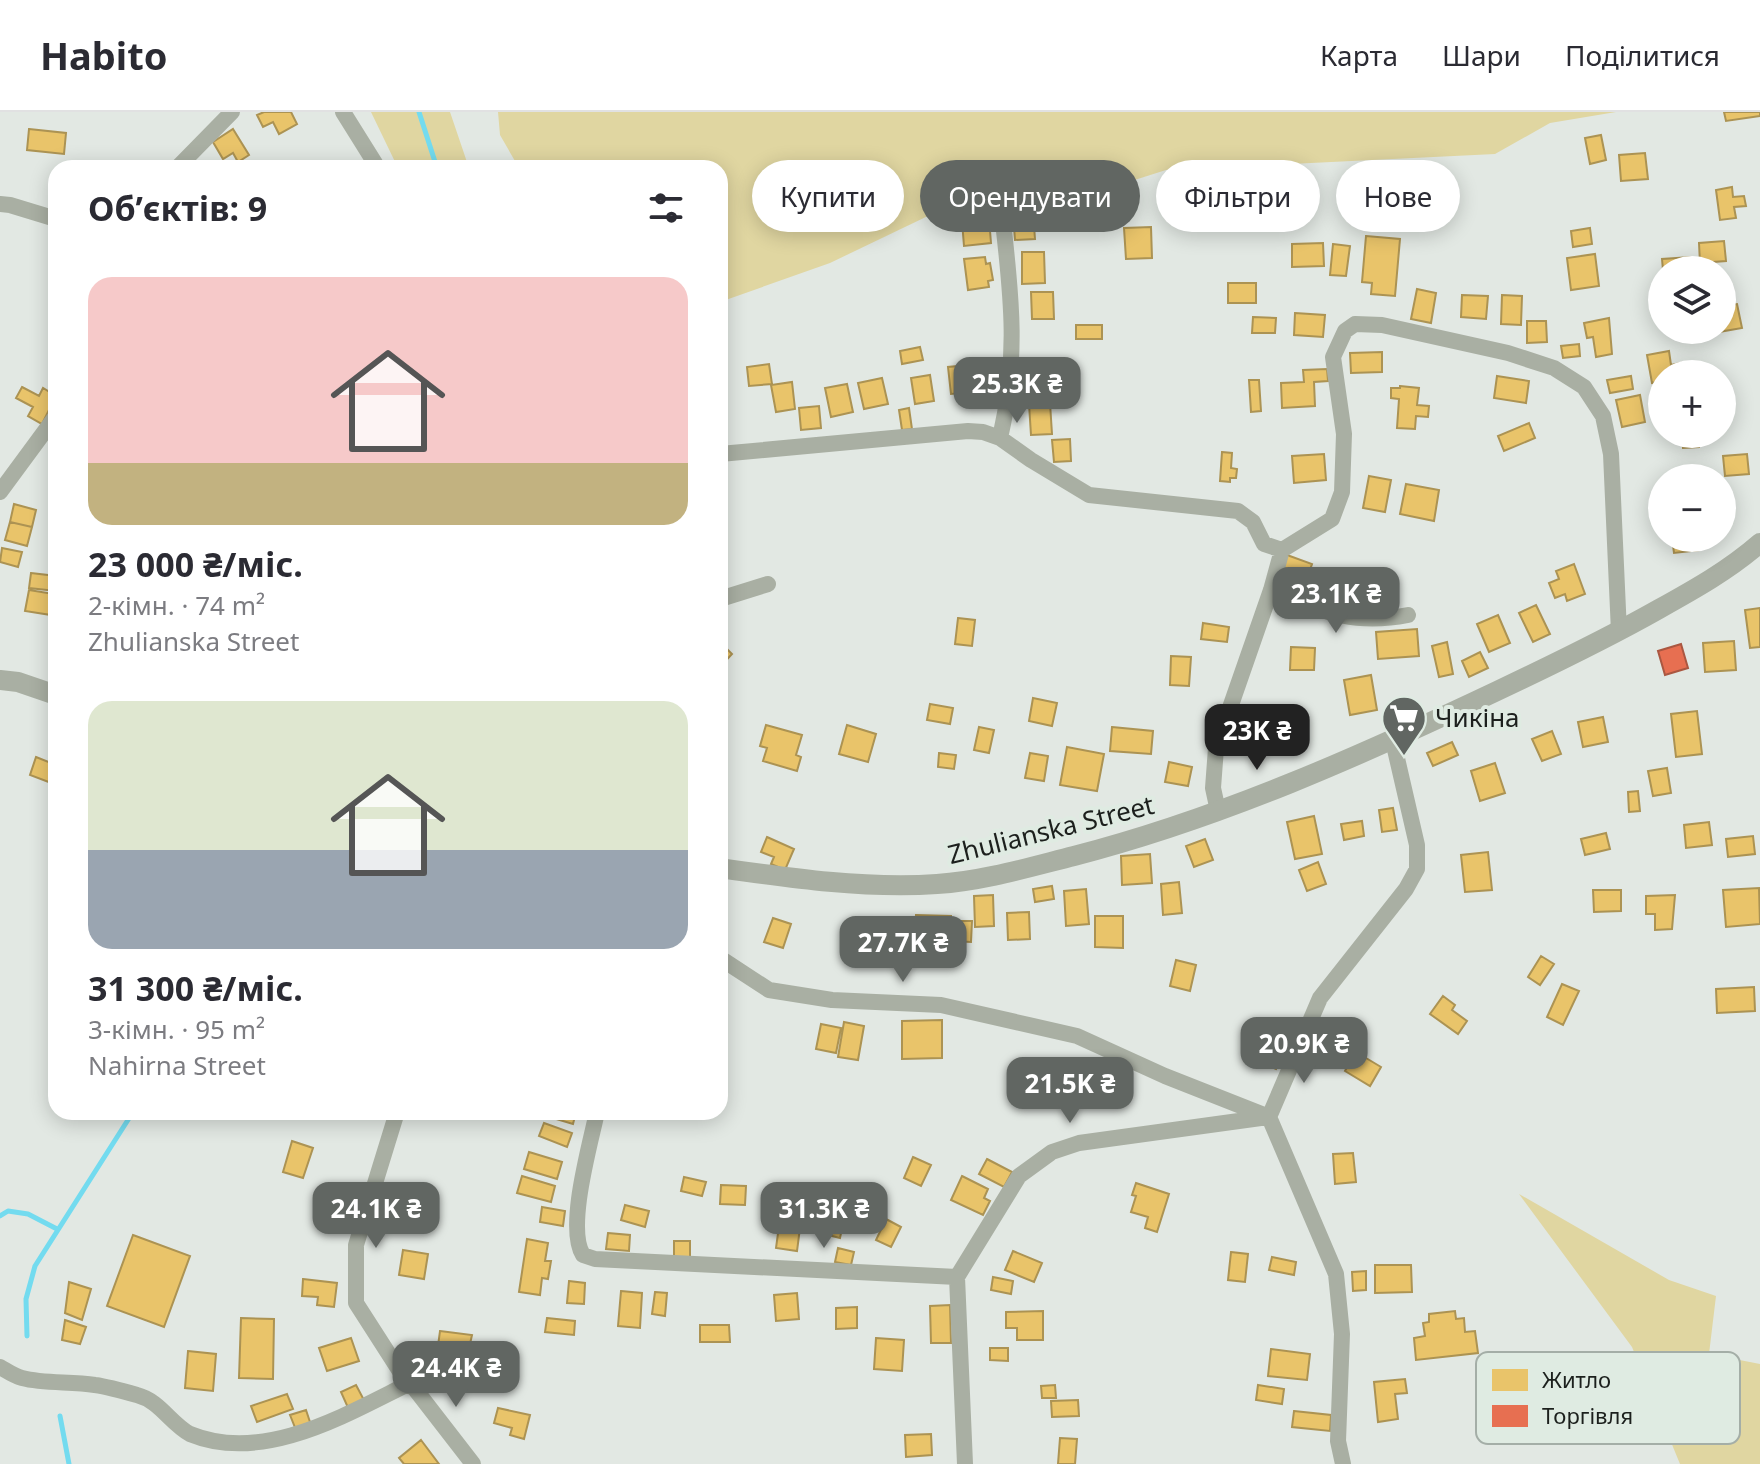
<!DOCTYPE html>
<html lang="uk">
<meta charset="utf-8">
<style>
:root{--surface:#fff;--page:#f2f2f3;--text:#2b2b33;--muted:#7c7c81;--line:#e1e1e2;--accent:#616662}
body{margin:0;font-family:"Noto Sans",sans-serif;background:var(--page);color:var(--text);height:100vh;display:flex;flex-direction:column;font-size:30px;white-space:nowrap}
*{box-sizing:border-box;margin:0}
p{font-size:26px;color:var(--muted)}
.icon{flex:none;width:44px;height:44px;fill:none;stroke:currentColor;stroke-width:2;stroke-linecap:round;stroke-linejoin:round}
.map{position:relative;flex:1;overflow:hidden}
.sheet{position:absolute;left:48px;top:48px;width:680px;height:960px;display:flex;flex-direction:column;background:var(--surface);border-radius:24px;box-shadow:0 4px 20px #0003}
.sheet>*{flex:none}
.guide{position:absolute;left:752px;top:48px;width:760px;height:72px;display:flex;gap:16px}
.fabs{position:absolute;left:1648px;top:144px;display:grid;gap:16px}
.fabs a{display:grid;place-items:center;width:88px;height:88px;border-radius:50%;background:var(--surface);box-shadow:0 4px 20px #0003;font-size:40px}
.price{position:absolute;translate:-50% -68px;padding:0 18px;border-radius:16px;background:var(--accent);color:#fff;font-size:26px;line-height:52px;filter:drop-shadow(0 2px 4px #0008)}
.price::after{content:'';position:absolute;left:50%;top:48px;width:24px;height:18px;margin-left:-12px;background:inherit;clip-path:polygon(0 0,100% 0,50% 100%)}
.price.current{background:#222;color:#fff}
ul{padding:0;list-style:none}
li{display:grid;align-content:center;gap:16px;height:424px;padding:0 40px}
li span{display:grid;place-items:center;height:248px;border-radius:24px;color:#555}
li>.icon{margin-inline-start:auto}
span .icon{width:144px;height:144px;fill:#fffc;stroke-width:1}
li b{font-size:34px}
h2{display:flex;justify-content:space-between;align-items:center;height:96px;padding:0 40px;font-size:34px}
.tag{padding:0 28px;border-radius:36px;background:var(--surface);box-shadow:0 4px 20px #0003;font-size:28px;line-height:72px}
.tag.current{background:var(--accent);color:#fff}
header{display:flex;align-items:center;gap:48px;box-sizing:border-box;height:112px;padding:0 40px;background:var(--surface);border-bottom:2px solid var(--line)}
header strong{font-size:38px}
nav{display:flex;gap:44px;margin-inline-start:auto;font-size:28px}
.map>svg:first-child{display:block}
.green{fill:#e0d6a1}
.homes{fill:#e9c46a;stroke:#ac9353;stroke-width:2}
.shops{fill:#e76f51;stroke:#aa5741;stroke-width:2}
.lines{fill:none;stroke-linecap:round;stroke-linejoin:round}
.stream{stroke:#73dbef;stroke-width:5}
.minor{stroke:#a9afa3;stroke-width:16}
.tertiary{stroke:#a9afa3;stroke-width:20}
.labels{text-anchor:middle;stroke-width:8;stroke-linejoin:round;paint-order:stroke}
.poi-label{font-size:26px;fill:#1c201d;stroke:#dfebe2;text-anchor:start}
.street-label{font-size:26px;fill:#1c201d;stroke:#dfebe2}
.key{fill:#dfebe2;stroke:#a4aea7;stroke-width:2}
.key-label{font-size:22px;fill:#1c201d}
</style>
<header>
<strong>Habito</strong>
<nav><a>Карта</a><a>Шари</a><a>Поділитися</a></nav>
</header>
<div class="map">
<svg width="1760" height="1352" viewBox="0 0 1760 1352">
<rect width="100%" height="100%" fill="#e2e8e3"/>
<path class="green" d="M371,0h79l19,56h-71z
M498,0h1118l-66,11 -55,31 -329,16 -88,28 -123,5 -125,60 -110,39v-134h-201l-19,-33z
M1519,1082l150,86 47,16 -7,58 51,10v100h-80l-48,-117z"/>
<path class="homes" d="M264,0h27l6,12 -18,10 -6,-12 -10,5 -6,-12z
M1724,0h36v4l-34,5z
M29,17l37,4 -2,21 -37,-4z
M233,17l16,26 -11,7 -5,-9 -10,6 -10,-17z
M1601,23l5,25 -16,4 -5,-26z
M1645,41l3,26 -27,2 -2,-26z
M1732,75l1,10 11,-1 2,10 -12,1 2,11 -16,2 -4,-30z
M988,95l3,36 -27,3 -3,-37z
M1034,114l1,13 -20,1 -1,-13z
M1151,115l1,31 -26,1 -2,-31z
M1590,116l2,16 -19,3 -2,-16z
M1366,124l34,3 -5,57 -24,-2 1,-11 -10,-1z
M1724,129l2,20 -26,2 -1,-20z
M1323,131l1,23 -32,1v-23z
M1333,132l17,2 -4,30 -16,-1z
M1022,140h22l1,31 -23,1z
M1595,142l4,32 -28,4 -4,-32z
M985,145l1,7 4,-1 3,17 -5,1 1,6 -21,3 -4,-31z
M1691,145l1,13h-29l-1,-11z
M1228,171h28v20h-28z
M1417,177l19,4 -5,30 -20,-4z
M1031,180h22l1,27h-22z
M1462,183l26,1 -2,23 -25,-2z
M1502,183l20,1 -1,29 -20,-1z
M1737,192l5,24 -29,5 -1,-3h10v-24z
M1295,201l30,2 -2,22 -29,-2z
M1253,205l23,1 -1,15h-23z
M1609,206l3,36 -16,3 -3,-20 -6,1 -3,-15z
M1527,209h19l1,21 -20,1z
M1076,213h26v14h-26z
M1579,232l1,12 -17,2 -2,-12z
M920,235l3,13 -21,4 -2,-13z
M1669,239l2,14 10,-2 1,11h-20v7l-10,2 -5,-28z
M1382,240v20l-31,1 -1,-20z
M769,252l3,20 -23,2 -2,-19z
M968,253l3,27 -20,2 -3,-27z
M1327,257l1,12 -14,1 1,24 -33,2 -1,-25 23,-1 -1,-12z
M930,263l4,26 -19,3 -4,-26z
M1497,264l32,5 -3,22 -32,-5z
M1631,264l2,13 -23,4 -3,-13z
M882,266l6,26 -24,5 -6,-26z
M1249,268h10l2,31 -10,1z
M792,270l3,27 -19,3 -5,-27z
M847,272l6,28 -22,5 -6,-29z
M1400,274l19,2 -2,17 12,1 -1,11 -12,-1 -1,13 -18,-1 2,-29 -8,-1v-10h9z
M22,275l17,9 4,-8 13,8 -14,28 -14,-8 5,-9 -17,-9z
M1640,283l5,27 -23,5 -6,-27z
M1050,291l2,31 -21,1 -2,-31z
M819,294l2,22 -20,2 -2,-22z
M909,296l3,21 -10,1 -3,-20z
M1529,311l6,15 -31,13 -6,-15z
M1682,322h31l1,4 -15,1v8l-16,1z
M1070,327l1,22 -17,1 -2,-22z
M1222,340l10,1 -1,15 6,1 -1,9h-6v4l-10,-1z
M1324,342l2,26 -32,3 -2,-27z
M1747,342l2,20 -24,2 -2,-20z
M1369,364l22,4 -6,32 -22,-4z
M1406,372l33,6 -5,31 -34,-7z
M14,392l22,6 -4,17 -22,-5z
M10,410l22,5 -5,19 -22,-6z
M1672,426h26l1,12 -25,3z
M2,436l20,4 -4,15 -18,-5z
M1287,443l25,9 -9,26 -25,-9z
M1574,452l11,30 -18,7 -2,-7 -10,4 -6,-15 10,-4 -3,-8z
M31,461l25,3v15l-27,-3z
M1323,466l44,7 -3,19 -44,-7z
M29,478l25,4 -3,21 -26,-4z
M1536,493l14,29 -17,8 -14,-29z
M1760,496v39l-10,1 -5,-38z
M1498,503l12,28 -21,9 -12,-28z
M958,506l17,2 -3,26 -17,-2z
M1203,511l26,4 -2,15 -26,-3z
M1417,517l2,27 -41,3 -2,-27z
M1734,529l2,29 -31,2 -2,-29z
M720,530l12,12 -12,13z
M1447,530l6,32 -14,3 -7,-31z
M1291,535l24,1 -1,22h-24z
M1480,540l8,16 -19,9 -7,-16z
M1171,544l20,1 -2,29 -19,-1z
M1371,563l6,35 -27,5 -6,-35z
M1033,586l24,5 -5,23 -23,-5z
M930,592l23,4 -3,16 -23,-4z
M1288,597l2,17 -25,2 -2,-17z
M1697,599l5,43 -26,3 -5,-43z
M1603,605l5,25 -25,5 -5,-25z
M766,613l36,10 -6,20 5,2 -4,14 -34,-10 4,-13 -7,-2z
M847,613l29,9 -8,28 -29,-8z
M979,615l15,3 -5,23 -15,-3z
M1112,615l41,4 -2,23 -41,-3z
M1552,619l9,23 -19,7 -10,-22z
M1452,630l6,13 -25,11 -6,-13z
M1067,635l37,7 -7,37 -37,-6z
M939,641l17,2 -2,14 -16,-2z
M1030,641l18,3 -4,25 -19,-3z
M36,645l20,8 -2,19 -24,-9z
M1169,650l23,5 -4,19 -23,-4z
M1495,651l10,30 -25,8 -9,-30z
M1667,656l4,25 -18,3 -5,-25z
M1638,679l2,20 -11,1 -1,-20z
M1393,696l4,22 -15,2 -3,-22z
M1314,704l8,38 -27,5 -8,-37z
M1362,709l2,15 -20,4 -3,-16z
M1709,710l3,23 -26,3 -2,-23z
M1606,721l4,16 -25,6 -4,-16z
M1753,724l2,18 -27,3 -2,-18z
M767,725l27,12 -9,21 -14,-6 3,-7 -13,-5z
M1205,727l8,21 -19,7 -8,-21z
M1488,740l4,38 -27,2 -4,-37z
M1150,742l2,29 -30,2 -1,-29z
M1318,750l8,22 -19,7 -8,-21z
M1179,770l3,31 -19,2 -2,-31z
M1052,774l2,13 -19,3 -2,-13z
M1759,776l1,36 -34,3 -3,-37z
M1086,777l3,35 -23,2 -2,-35z
M1593,778h28v21l-27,1z
M993,783l1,31 -19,1 -1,-31z
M1675,783l-3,34 -17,1v-16h-9v-18z
M1029,800l1,27 -22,1 -1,-27z
M916,803l35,1v5h21l-1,21 -21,-1v6l-35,-1z
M1095,804h28v32l-28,-1z
M773,806l18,6 -8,24 -19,-6z
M1541,844l13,8 -14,21 -12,-8z
M1176,848l20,5 -6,26 -20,-5z
M1562,872l17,7 -16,34 -16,-8z
M1754,875l1,24 -38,2 -1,-24z
M1443,884l12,9 -3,5 15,11 -9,13 -28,-20z
M942,908v38l-40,1v-38z
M844,910l20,4 -6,34 -20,-3z
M821,912l20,4 -5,25 -20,-4z
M1253,921l32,14 -9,22 -33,-14z
M1356,940l25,15 -11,19 -25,-15z
M544,1000h32l-3,12 -30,-9z
M544,1011l28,10 -5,14 -28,-11z
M292,1029l21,7 -10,30 -20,-6z
M529,1040l33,10 -5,17 -33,-10z
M1353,1041l3,29 -21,2 -2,-30z
M913,1045l18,8 -10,21 -17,-8z
M987,1047l25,13 -8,15 -25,-13z
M522,1064l33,10 -4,16 -34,-9z
M962,1064l26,13 -4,9 6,3 -7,14 -32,-15z
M684,1065l22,5 -4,14 -21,-5z
M1136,1071l33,11 -12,38 -12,-4 3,-11 -17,-5 5,-16 -4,-1z
M721,1073l25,1 -1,19 -25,-1z
M625,1093l24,6 -4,16 -24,-7z
M542,1095l23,4 -2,15 -23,-4z
M816,1101l28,6 -4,19 -28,-7z
M886,1107l15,8 -10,20 -15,-7z
M779,1114l21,2 -3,23 -21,-3z
M608,1121l22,2 -1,16 -23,-2z
M133,1123l57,21 -26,71 -57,-21z
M527,1127l21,4 -3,18h6l-3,18 -6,-1 -2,17 -21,-3z
M674,1129h16v17h-16z
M838,1136l16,4 -3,13 -16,-3z
M403,1138l25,4 -4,25 -25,-4z
M1013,1139l29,12 -8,19 -29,-12z
M1231,1140l17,2 -3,28 -17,-2z
M1272,1145l24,5 -2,13 -25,-5z
M1375,1153h36l1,27 -37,1z
M1366,1159v19l-13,1 -1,-19z
M993,1165l20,4 -2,13 -20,-4z
M303,1167l34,4 -3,24 -17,-2 1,-8 -16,-1z
M569,1169l16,2 -1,21 -17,-1z
M69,1170l22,7 -9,31 -17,-7z
M621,1179l21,2 -2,35 -22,-2z
M655,1180l12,1 -2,23 -13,-2z
M797,1181l2,26 -23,2 -2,-26z
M950,1193l1,38h-20l-1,-37z
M857,1195v21l-21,1v-21z
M1043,1199v29h-26v-12h-11v-16z
M1455,1199l1,8 8,-1 1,14 10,-1 3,22 -62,7 -2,-22 11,-2 -2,-13 6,-1v-8z
M241,1206l33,1 -1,60 -34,-1z
M547,1206l28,3 -1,14 -29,-3z
M65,1208l21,7 -6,17 -18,-4z
M700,1213h29l1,17h-30z
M440,1219l32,4 -7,31 -15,-2 2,-10 -15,-1z
M351,1226l8,23 -32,10 -8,-23z
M876,1226l28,2 -2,31 -28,-2z
M990,1236h18v13l-18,-1z
M1271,1237l39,5 -3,26 -39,-4z
M188,1239l28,3 -3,37 -28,-3z
M1405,1267l2,14 -12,1 3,25 -20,3 -4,-40z
M356,1273l9,17 -16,8 -8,-18z
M1055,1273l1,13h-14l-1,-12z
M1258,1273l26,4 -2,15 -26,-4z
M287,1282l6,15 -36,13 -6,-16z
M1078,1288l1,16 -27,1 -1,-16z
M498,1296l32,7 -6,24 -14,-4 2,-7 -18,-5z
M306,1298l5,15 -15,5 -6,-15z
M1294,1299l37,4 -1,16 -38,-4z
M931,1322l1,21 -26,2 -1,-22z
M1060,1326l17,1 -2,25h-17z
M421,1328l18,24h-35l-5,-6z"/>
<path class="shops" d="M1681,532l7,24 -23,7 -7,-24z"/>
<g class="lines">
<path class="stream" d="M419,0l18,56
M0,1104l8,-5 20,3 29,15
M27,1224l-1,-37 9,-33 98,-154
M60,1304l9,48"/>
<path class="minor" d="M343,0l35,56
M177,56l55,-56
M0,92l10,1 46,14
M1000,326c18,-78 12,-138 3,-216l4,-5 46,-2
M720,342l248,-23 15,1 17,6 31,22 58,35 149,16 15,11 11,22 18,6
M0,380l56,-76
M1271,478c51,21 81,36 137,25
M720,487l48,-15
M1218,699l-5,-23 3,-40 55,-158 11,-40 50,-31 10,-27 2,-58 -11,-77 12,-26 10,-7 27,1 126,28 46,15 30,19 19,29 8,38 8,178
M720,846l49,32 63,10 109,5 136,31 88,40 104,41
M397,1000l-41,133v58l52,81 7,5 58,75
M597,1000c-7,33 -31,116 -14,143l12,4 362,18 8,187
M957,1165l62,-101 33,-24 27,-9 189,-26
M0,1255c7,4 14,9 22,11 23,6 49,3 73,7 14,2 28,6 42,10 23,6 33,28 53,39 73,30 155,-19 218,-50
M1343,1352l-5,-23 4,-107 -6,-60 -67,-157 51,-119 86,-109 11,-20v-24l-24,-104"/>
<path class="tertiary" d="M0,568l18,2 38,13
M720,756c70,10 146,21 217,16 46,-3 93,-17 137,-28 147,-38 286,-100 423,-165 55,-26 109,-52 162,-82 36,-20 70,-39 101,-66"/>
</g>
<defs>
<g id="supermarket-pin" transform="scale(2.3)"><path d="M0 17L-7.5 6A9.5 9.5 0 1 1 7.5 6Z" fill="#616662" stroke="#dfebe2"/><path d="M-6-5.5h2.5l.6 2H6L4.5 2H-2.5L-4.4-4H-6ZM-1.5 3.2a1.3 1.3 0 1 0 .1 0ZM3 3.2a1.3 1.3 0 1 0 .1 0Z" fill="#fff"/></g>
</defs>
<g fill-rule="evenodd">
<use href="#supermarket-pin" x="1404" y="606"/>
</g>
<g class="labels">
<g class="poi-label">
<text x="1435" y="615">Чикіна</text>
</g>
<g class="street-label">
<text transform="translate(1051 718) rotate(-14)" y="9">Zhulianska Street</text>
</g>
</g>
<rect x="1476" y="1240" width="264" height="92" rx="12" class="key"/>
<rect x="1492" y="1257" width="36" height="22" fill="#e9c46a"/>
<rect x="1492" y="1293" width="36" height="22" fill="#e76f51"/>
<g class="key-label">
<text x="1542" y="1276">Житло</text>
<text x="1542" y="1312">Торгівля</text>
</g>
</svg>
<div class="fabs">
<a><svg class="icon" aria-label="layers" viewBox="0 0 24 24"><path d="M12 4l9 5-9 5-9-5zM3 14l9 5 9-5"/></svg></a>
<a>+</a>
<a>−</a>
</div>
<b class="price" style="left:1017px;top:313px">25.3K ₴</b>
<b class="price" style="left:1336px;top:523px">23.1K ₴</b>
<b class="price current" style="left:1257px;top:660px">23K ₴</b>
<b class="price" style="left:903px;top:872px">27.7K ₴</b>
<b class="price" style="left:1304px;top:973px">20.9K ₴</b>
<b class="price" style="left:1070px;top:1013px">21.5K ₴</b>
<b class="price" style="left:376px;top:1138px">24.1K ₴</b>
<b class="price" style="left:824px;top:1138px">31.3K ₴</b>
<b class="price" style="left:456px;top:1297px">24.4K ₴</b>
<div class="guide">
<a class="tag">Купити</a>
<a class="tag current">Орендувати</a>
<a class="tag">Фільтри</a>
<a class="tag">Нове</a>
</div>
<section class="sheet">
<h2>Об’єктів: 9<svg class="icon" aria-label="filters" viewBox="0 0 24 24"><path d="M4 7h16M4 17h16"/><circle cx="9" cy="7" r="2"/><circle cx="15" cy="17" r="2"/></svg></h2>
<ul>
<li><span style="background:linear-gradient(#f6c9c9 75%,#c2b280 0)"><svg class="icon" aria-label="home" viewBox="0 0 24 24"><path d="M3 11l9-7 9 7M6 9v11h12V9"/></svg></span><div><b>23 000 ₴/міс.</b><p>2-кімн. · 74 m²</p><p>Zhulianska Street</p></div></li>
<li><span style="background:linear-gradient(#dfe7d0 60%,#9aa5b1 0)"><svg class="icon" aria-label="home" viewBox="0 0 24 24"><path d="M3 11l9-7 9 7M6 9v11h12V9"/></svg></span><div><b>31 300 ₴/міс.</b><p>3-кімн. · 95 m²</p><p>Nahirna Street</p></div></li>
</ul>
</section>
</div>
